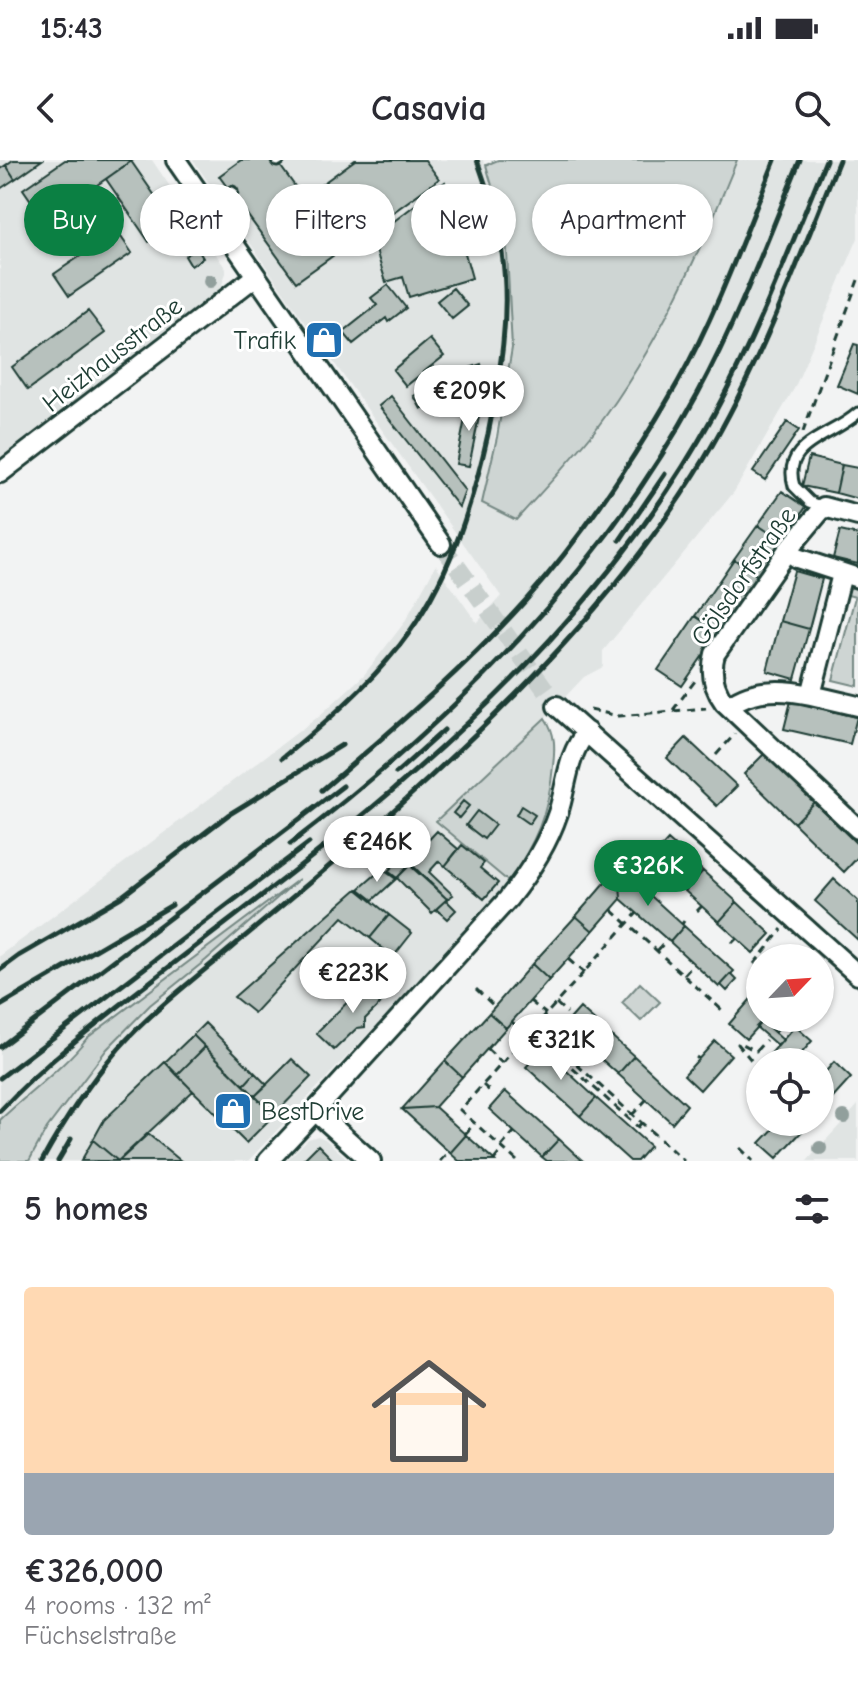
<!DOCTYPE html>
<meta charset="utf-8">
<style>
:root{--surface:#fff;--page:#f7f7f7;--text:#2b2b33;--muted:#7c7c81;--line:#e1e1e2;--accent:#0b8043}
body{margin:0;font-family:"Comic Neue",sans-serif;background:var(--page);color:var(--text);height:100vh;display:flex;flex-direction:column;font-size:30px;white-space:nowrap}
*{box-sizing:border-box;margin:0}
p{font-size:26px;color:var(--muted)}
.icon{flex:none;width:44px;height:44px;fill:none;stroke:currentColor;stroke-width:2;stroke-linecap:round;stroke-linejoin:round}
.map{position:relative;height:1001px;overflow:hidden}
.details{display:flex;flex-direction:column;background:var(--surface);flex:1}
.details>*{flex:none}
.guide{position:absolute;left:24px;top:24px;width:810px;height:72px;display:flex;gap:16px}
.needle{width:52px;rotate:65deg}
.fabs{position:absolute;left:746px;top:784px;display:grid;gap:16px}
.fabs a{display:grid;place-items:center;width:88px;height:88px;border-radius:50%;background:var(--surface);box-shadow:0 2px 6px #0004;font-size:40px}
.price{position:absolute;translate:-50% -68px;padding:0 18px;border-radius:28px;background:#fff;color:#222;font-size:26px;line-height:52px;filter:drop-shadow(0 2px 4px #0008)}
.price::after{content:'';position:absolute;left:50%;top:48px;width:24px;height:18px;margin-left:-12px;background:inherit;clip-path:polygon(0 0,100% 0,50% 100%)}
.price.on{background:var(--accent);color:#fff}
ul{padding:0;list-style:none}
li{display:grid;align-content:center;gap:16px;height:424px;padding:0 24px}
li+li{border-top:2px solid var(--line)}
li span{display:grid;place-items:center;height:248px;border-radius:8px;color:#555}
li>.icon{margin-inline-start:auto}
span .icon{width:144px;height:144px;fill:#fffc;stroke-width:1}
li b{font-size:34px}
h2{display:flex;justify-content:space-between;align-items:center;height:96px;padding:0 24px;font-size:34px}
.chip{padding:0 28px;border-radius:36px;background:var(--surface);box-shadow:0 2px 6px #0004;font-size:28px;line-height:72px}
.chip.on{background:var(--accent);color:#fff}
.status{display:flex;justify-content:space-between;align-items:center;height:56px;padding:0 40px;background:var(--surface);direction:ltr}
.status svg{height:22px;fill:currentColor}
header{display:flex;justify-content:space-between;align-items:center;height:104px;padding:0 24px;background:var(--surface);font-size:36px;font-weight:800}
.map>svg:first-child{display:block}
.built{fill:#e0e4e3}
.green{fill:#ced5d3;stroke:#768984;stroke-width:2}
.building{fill:#b7c1bd;stroke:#1f3d34;stroke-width:2}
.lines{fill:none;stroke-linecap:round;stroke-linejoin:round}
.street-tunnel{stroke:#c8cfcd;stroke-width:18;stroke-dasharray:18 9;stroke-linecap:butt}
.lane-casing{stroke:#1f3d34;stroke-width:15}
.street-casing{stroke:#1f3d34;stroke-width:24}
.path{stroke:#1f3d34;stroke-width:3;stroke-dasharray:8 6;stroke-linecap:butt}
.lane{stroke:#fff;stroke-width:9}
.street{stroke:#fff;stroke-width:18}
.rail{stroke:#1f3d34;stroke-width:5}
.tree{fill:#919f9c}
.labels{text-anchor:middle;stroke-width:6;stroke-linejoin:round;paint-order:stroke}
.poi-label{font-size:26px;fill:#1f3d34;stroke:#fff;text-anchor:end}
.street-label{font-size:26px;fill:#1f3d34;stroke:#fff}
</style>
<div class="status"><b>15:43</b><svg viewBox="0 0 49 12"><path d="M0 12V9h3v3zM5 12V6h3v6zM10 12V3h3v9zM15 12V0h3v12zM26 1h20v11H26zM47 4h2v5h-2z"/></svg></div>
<header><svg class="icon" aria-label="back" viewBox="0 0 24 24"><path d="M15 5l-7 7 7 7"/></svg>Casavia<svg class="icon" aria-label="search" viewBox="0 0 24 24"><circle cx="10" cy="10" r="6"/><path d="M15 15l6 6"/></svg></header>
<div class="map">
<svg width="858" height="1001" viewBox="0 0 858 1001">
<rect width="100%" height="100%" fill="#f2f3f3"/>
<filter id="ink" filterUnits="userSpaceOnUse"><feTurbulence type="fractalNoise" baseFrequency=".0125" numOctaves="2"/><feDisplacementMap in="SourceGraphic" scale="16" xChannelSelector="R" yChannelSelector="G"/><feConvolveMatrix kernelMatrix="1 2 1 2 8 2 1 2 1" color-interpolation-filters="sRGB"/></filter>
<g filter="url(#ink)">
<path class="built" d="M0,0h152l74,109v4l-6,17 -220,169z
M193,0h290l23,74 6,114 -30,155 33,17 80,-90 24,-35 41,-67 42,-83 35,-85h121v78l-63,149 -61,105 -131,159v16l-19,10 -55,58 -93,86 73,61 -24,28 -237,251h-219l18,-33 60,-79 43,-44 137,-115 -200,148 -9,12 -78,70v-164l318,-239 46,-42 40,-52 32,-58 41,58 24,-27 -212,-296z
M858,945v56h-51z
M318,976l7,3 25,22h-64l22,-22z"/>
<path class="green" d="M498,0h239c-38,94 -80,188 -141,269 -25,32 -53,61 -80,91l-34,-17 15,-66 15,-89 -6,-114 -20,-69z
M858,424v102l-25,-6 22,-83 -11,-3 3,-5z
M545,558c11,16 10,30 8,48 -4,47 -18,77 -44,116l-73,-61z
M299,719l-93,81 -56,45 -43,44 -60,79 -18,33h-29v-41c28,-27 64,-52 87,-82z
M640,823l20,19 -19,19 -19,-18z"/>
<path class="building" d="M13,0h29l-27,19 -9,-14z
M65,0h68l-88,61 -22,-32z
M241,0h35l65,90 -45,32 -77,-106z
M355,0h70l14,19 -98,71 -38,-52z
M131,1l44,64 -26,17 -43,-63z
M6,5l9,14 -15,10v-20z
M445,22l27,96 -63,19 -6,-20 -17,5 -14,-44z
M175,65l4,7 -19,13 -5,-7z
M117,71l15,22 -63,43 -15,-22z
M197,88l6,10 -12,8 -6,-10z
M388,125l18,23 -18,14 -2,-4 -33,26 -10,-12 34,-27 -6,-7z
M453,128l15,18 -16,13 -15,-18z
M88,151l17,22 -77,57 -16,-23z
M325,164l12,17 -12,8 -11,-16z
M430,179l14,17 -38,30 -13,-16z
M854,184l4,1v49l-21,-9z
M481,204l3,13 -63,32 -7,-13 44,-24z
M391,236l74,95 -6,16 -80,-101z
M469,239l13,3 -13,64 -13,-2z
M787,262l12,8 -34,50 -12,-8z
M809,297l33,8 -6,28 -34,-7z
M842,305l16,3v31l-22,-6z
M782,331l24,16 -24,34 -24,-16z
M758,365l24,16 -24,35 -24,-17z
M840,371l18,4v29l-25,-6z
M734,399l24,17 -39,56 -24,-16z
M794,411l28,8 -13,50 -29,-8z
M695,456l24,16 -37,54 -24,-16z
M780,461l29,8 -14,50 -28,-8z
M791,541l66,16 -7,27 -66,-15z
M686,578l51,48 -20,20 -50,-48z
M764,594l50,48 -20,21 -50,-49z
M463,641l6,5 -10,12 -6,-5z
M814,642l44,43v12l-14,15 -50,-49z
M521,646l14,9 -6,9 -13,-9z
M477,651l18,14 -11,14 -18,-14z
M437,671l21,18 -13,17 -6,-5 -10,11 24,23 -6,4 -40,-36z
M668,680l35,31 -18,20 -34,-32z
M462,685l22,18 -4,5 18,15 -14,16 -39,-33z
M402,697l8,7 -13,14 -9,-7z
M411,704l36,35 -15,14 -35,-35z
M619,707l2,32 -28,32 -17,-15z
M619,707l65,59 -14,16 -49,-43z
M382,709l14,10 -23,21 -14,-11z
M703,711l34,31 -18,20 -34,-31z
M834,719l24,22v39l-43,-39z
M357,729l32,26 -19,23 -27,-21 -89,96 -20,-16z
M446,740l10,10 -9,9 -11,-10z
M737,742l34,32 -18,19 -34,-31z
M389,755l23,18 -19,24 -23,-19z
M576,756l17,15 -44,49 -17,-16z
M684,766l50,45 -15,16 -49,-45z
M532,804l17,16 -43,48 -17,-15z
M731,814l6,6 -10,11 -6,-6z
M370,820l18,12 1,3 -24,24v8l-8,1 -23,22 -17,-16 1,-3z
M757,832l3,3v23h5l-19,21 -17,-15z
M580,848l54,48 -16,18 -54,-48z
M489,853l17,15 -44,49 -17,-16z
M765,858h10l7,7 -7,8 -13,-12z
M762,861l21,19 -5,6 -22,-19z
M205,863l50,50 -11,12 -51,-50z
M795,866l17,15 -18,21h-23l-4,-4z
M193,875l12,12 -28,28 -12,-13z
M715,881l16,14 -31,35 -16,-15z
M205,887l69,68 -28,28 -69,-68z
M543,889l53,49 -16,18 -54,-49z
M634,896l53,49 -15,18 -54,-49z
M292,899l19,18 -37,38 -19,-19z
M445,901l17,16 -27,30 -33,2z
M165,902l28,29 -75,70 -25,-21 11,-20z
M834,902l17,16 -28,31 -3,-2v-29z
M255,913l12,12 -12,11 -11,-11z
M505,931l54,48 -17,18 -53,-48z
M596,938l54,48 -13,15h-7l-50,-45z
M435,947l31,28 -16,18 -48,-44z
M780,962h21l5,5 -29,31 -17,-15z
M148,974l33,27h-62z
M466,975l28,25 1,1h-36l-9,-8z
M559,979l24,22h-36l-5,-4z
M93,980l25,21h-37z
M318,985l16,16h-32z"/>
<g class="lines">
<path class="street-tunnel" d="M441,384l116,162"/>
<g class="lane-casing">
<path id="lane" d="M277,1l2,-1
M209,48l23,-16
M824,347l-14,-5 -16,-16c-13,-43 36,-48 64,-73"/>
</g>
<g class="street-casing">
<path id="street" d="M176,0l265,384
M0,313l256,-197
M858,356l-34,-9 -37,44 -72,103c-5,18 -2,33 9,48l134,127
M787,391l10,7 61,20
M842,414l-31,121 47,11
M557,546l301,269
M729,546c23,-18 55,-17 82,-11
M268,1001l47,-50
M371,1001l-56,-50 193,-212c21,-26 39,-53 50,-86 9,-27 9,-59 29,-81"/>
</g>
<path class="path" d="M803,272l55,-152
M590,550l29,6 87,-8
M673,550l22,-29
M716,595l19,-21
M663,721l5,-6
M612,750l111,101
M697,751l5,-5
M682,764l2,-3
M732,783l5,-5
M657,791l10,-11
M568,799l16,14
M754,804l28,-35
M684,815l10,-11
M476,829l18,17
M530,841l16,13
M556,843l11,10
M512,862l15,14
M535,867l149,134
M531,871l107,96 3,-4
M487,889l15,14
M696,897l3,2
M576,904l13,-15
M760,911l-22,-27 1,-2 17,9 10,-11
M483,925l10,9
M632,955l14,-15
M465,974l10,-11
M501,987l13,-15
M740,988l13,13
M494,1000l9,-11
M440,1001l9,-10
M517,1001l-57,-51 177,-197"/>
<use href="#lane" class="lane"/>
<use href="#street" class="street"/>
<path class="rail" d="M620,380l45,-66
M282,598c43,-35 83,-69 118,-113 48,-62 71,-135 88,-211 12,-60 23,-119 14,-181 -4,-32 -14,-62 -25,-93
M396,613l48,-43
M322,630c70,-60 142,-121 204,-190 59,-66 108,-141 152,-218 39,-70 67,-148 97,-222
M290,684c163,-124 310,-270 408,-451 40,-74 70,-155 102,-233
M0,810l19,-14 102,-59 107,-82 114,-70
M0,846l172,-101
M0,887l343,-261
M0,918l309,-235
M0,951c44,-47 95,-87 146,-126 66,-52 134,-102 199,-155 145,-118 278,-250 369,-416 44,-81 77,-169 112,-254
M42,1001c22,-40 47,-78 77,-113 33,-37 74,-68 112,-100 59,-49 118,-97 174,-148 108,-98 212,-202 290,-326 61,-97 101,-208 144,-314
M58,1001l13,-22"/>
</g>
<g class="tree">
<circle cx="210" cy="121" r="7"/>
<circle cx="844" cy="957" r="7"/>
<circle cx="820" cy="988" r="7"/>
</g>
</g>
<defs>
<g id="shop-square" transform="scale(2)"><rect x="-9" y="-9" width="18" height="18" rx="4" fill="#1f6fb2" stroke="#fff"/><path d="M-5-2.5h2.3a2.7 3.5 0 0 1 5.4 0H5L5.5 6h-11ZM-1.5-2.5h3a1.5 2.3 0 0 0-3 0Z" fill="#fff"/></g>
</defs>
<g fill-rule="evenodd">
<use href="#shop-square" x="324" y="180"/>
<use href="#shop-square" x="233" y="951"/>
</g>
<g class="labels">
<g class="poi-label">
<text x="296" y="189">Trafik</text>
<text x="261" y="960" text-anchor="start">BestDrive</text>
</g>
<g class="street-label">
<text transform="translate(112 194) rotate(-38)" y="9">Heizhausstraße</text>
<text transform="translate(743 416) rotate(-55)" y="9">Gölsdorfstraße</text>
</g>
</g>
</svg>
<div class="fabs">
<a><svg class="needle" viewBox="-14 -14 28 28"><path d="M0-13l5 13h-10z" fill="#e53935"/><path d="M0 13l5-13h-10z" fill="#7c7c81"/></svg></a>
<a><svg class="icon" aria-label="locate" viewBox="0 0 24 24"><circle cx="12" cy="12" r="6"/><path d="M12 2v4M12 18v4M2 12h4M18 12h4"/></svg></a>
</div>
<b class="price" style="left:469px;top:273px">€209K</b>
<b class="price" style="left:377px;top:724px">€246K</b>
<b class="price on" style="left:648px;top:748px">€326K</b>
<b class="price" style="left:353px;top:855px">€223K</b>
<b class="price" style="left:561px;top:922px">€321K</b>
<div class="guide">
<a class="chip on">Buy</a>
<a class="chip">Rent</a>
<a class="chip">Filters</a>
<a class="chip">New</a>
<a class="chip">Apartment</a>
</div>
</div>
<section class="details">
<h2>5 homes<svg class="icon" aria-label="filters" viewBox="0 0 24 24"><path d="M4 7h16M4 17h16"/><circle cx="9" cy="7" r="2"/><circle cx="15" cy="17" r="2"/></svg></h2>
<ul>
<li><span style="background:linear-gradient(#ffd9b3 75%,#9aa5b1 0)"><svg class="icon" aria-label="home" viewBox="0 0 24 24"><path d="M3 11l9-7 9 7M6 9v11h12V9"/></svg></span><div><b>€326,000</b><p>4 rooms · 132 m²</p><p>Füchselstraße</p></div></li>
</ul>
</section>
